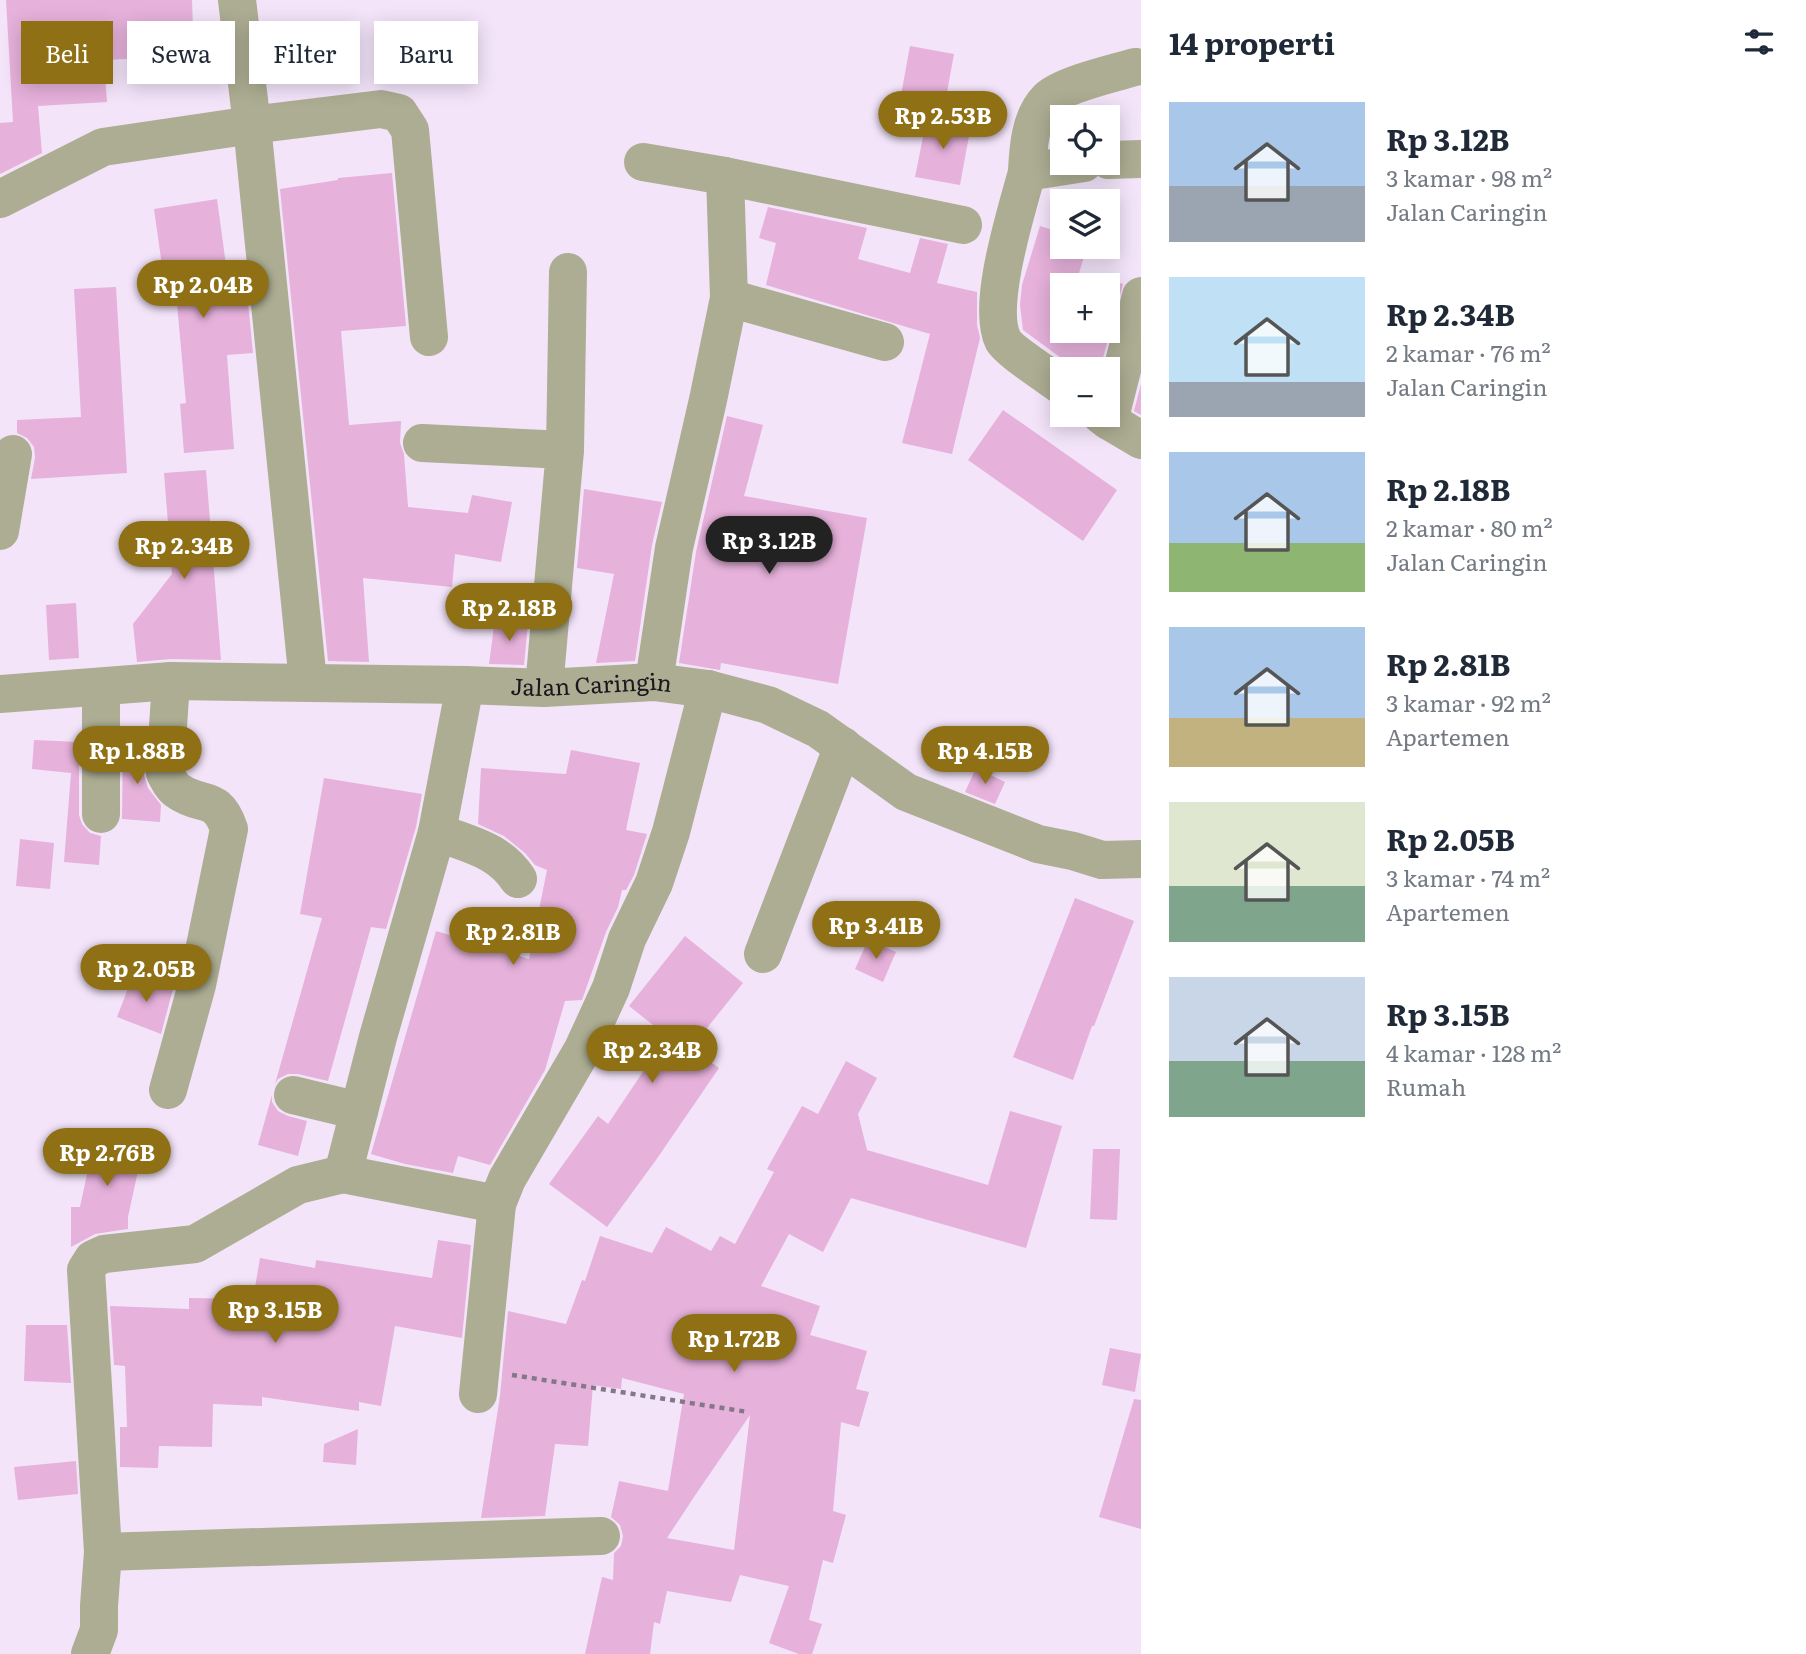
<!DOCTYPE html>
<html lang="id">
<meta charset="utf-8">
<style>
:root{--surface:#fff;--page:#f6f6f7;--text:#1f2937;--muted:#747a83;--accent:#8f7014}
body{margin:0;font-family:Literata,serif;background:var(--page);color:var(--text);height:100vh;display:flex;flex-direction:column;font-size:26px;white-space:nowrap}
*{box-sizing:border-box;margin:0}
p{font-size:23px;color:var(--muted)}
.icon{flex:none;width:38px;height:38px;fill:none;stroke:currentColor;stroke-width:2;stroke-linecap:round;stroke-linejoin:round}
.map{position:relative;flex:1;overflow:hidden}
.sheet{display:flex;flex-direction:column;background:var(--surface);width:665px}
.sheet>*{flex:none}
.guide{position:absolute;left:21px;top:21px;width:665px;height:63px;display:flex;gap:14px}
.fabs{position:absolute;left:1050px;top:105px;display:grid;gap:14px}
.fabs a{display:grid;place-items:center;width:70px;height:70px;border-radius:0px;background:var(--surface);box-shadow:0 4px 18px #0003;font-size:35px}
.price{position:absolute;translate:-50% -60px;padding:0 16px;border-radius:24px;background:var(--accent);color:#fff;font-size:23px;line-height:46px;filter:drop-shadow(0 2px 4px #0008)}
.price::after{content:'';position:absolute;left:50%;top:42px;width:21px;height:16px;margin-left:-10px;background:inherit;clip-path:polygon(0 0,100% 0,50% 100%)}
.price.current{background:#222;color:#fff}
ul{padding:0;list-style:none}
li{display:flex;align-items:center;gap:21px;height:175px;padding:0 28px}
li span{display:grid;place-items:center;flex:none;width:196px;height:140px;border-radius:0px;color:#555}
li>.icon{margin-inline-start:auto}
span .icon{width:84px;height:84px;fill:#fffc;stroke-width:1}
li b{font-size:30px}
h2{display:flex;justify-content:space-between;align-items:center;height:84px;padding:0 28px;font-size:30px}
.tag{padding:0 24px;border-radius:0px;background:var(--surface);box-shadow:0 4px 18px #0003;font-size:24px;line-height:63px}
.tag.current{background:var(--accent);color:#fff}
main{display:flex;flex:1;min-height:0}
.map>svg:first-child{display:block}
.building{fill:#e6b1db;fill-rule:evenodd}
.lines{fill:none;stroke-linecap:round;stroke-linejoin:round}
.path{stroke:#837887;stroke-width:4.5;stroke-dasharray:5 5;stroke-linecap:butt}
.minor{stroke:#acad92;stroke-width:38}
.labels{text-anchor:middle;stroke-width:5;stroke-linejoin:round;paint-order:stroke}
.street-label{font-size:23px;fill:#1c161e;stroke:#f3e4fa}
</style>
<main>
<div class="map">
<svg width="1141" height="1654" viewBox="0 0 1141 1654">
<rect width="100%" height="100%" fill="#f3e4fa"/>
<path class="building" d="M6,0h186l2,56 -90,4 3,42 -69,4 4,47 -42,21v-51l13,-1z
M910,46l44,8 -11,60 -44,-8z
M927,117l44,8 -11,60 -45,-8z
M392,173l14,153 -65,5 8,94 52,-4 -1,22 4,11 4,53 60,6 4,-18 40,7 -11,60 -46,-8 -3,33 -89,-9 6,84 -41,-1 -48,-472 58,-9v-2z
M217,199l13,95 17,-2 6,61 -26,2 7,94 -50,4 -4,-49 6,-1 -10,-110 -10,1 -12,-85z
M768,207l99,21 -9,31 52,14 10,-35 28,6 -11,39 40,9v33l3,13 -28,116 -50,-11 28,-109 -164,-49 10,-42 -17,-5z
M1040,226l22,7v14h25l-8,26 44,11 -23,85h-24l-53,-39 -3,-25 2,-20zM1062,285h46v46h-46z
M116,287l11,186 -96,6 4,-21 -1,-11 -7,-9 -10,-5v-13l64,-3 -7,-128z
M1141,384v31l-7,-4z
M1003,410l114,80 -34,51 -115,-81z
M727,416l36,9 -19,71 123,22 -29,166 -117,-21 -1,7 -41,-7 17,-111z
M206,470l15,190 -50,-1 -34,3 -4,-38 39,-50 -8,-101z
M584,489l78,13 -10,43 -17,116 -39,2 18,-89 -37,-6z
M76,603l3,55 -30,2 -3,-55z
M495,619l33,4 -4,42 -35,-1z
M34,740l45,2v73l3,9 8,9 11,3 -2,29 -35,-3 7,-89 -39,-4z
M123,740l22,3 -2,29 5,16 13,17 -1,17 -38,-3z
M571,750l69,13 -14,67 21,4 -13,41 -8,15h-4l-4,17 -12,25 -24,68 -17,1 -20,69 -55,95 -32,-9 -5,17 -48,-9 -34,-10 65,-223 93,28 18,-89 -12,-5 -10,-12 -21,-17 -26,-12 3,-56 85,6z
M976,768l29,14 -10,22 -30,-12z
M324,778l98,16 -6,33 -30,102 -15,-2 -43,154 -30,-7h-10l-10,5 -3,5 47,-166 -22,-4z
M20,839l34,4 -4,46 -34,-3z
M1075,898l59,23 -40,105h-2l-19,54 -60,-23z
M685,936l58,47 -52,65 28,20 -63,92 -49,67 -58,-43 49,-68 10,8 59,-88 -38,-30z
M868,940l28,12 -13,30 -28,-13z
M134,973l39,16 -12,45 -44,-17z
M846,1061l31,17 -19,36 9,36 121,35 22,-74 52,15 -36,122 -175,-50 -28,54 -34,-18 -28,52 59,20 -10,29 57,16 -11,38 13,3 -10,35 -18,-5 -8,89 13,4 -13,48 -10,-3 -14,60 13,4 -10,30h-13l-30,-11 20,-57 -49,-11 -9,27 -64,-11 -7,33 -6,-2 -4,32h-65l17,-77 11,3 1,-27 7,-7 2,-10 -3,-11 -9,-8 8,-36 49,10 16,-97 -62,-16 -1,11 -28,-4 -5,61 -33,-2 -10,72 -64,2 19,-122 8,-85 58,13 16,-44 3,1 15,-45 52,17 14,-26 45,24 9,-15 15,8 39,-72 -7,-3 35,-63 16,8zM750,1415l-16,135 -67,-12 27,-41z
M272,1095v7l6,9 10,5 19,5 -9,35 -40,-11z
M96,1132l48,11 -16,74v12l-33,5 -24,13v-40h9z
M1093,1149h27l-3,71 -27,-1z
M438,1240l33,5 -9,93 -67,-12 -14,80 -22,-4v9l-97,-14v9l-49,-2 -1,43 -53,-1 -1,22 -38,-1v-40h7l-2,-61 -11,-1 -4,-59 79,3v-11l64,1 7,-41 55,10 1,-8 116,18z
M26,1325h41l4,58 -47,-2z
M1110,1348l31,6 -6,38 -33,-7z
M1134,1399l7,1v129l-42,-12z
M358,1429l-2,36 -33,-3 1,-18z
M76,1461l2,33 -60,6 -4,-33z"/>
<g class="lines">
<path class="path" d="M512,1375l236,37"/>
<g class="minor">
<path d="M237,0l15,125 56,557"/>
<path d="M1108,160l33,-1"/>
<path d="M643,162l82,14"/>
<path d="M1027,172c1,-24 3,-55 21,-73 14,-14 66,-26 87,-32"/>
<path d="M0,199l103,-52 149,-22 129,-16 18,4 11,17 19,207"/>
<path d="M729,298l156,44"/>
<path d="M1062,386c-11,-8 -54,-36 -59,-46 -17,-35 14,-130 24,-168l57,-9"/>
<path d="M1101,415l8,6 32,-125"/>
<path d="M1109,421l32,19"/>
<path d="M422,443l143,7 -21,238"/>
<path d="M565,450l3,-178"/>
<path d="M0,531l13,-77"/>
<path d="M654,682l20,-134 34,-148 21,-102 -4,-122 238,49"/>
<path id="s1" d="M0,694l171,-13 294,4 79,3 110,-6 54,7 60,16 50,24 88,63 132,52 35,7 29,9 39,-1"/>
<path d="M101,814v-126"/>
<path d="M437,832c32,13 61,17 81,47"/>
<path d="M763,954l80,-208"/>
<path d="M168,1090l29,-105 32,-156c-12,-36 -27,-21 -51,-38 -6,-4 -10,-12 -13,-18l6,-92"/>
<path d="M293,1095l66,16"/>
<path d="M343,1174l35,-137 59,-205 28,-147"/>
<path d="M478,1394l19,-190"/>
<path d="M103,1552l498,-16"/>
<path d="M90,1654l9,-24v-24l4,-54 -17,-282 7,-11 11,-5 91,-10 103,-59 45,-11 154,30 10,-25 76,-130 28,-61 16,-49 27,-56 17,-51 37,-143"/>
</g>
</g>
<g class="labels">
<g class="street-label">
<text dy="8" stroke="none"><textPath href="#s1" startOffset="592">Jalan Caringin</textPath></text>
</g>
</g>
</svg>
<div class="fabs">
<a><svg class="icon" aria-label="locate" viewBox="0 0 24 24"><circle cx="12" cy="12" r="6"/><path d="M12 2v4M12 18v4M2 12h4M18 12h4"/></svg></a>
<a><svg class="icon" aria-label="layers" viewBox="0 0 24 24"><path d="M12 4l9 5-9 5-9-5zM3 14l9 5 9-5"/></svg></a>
<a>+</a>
<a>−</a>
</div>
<b class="price" style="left:943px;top:151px">Rp 2.53B</b>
<b class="price" style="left:203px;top:320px">Rp 2.04B</b>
<b class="price current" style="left:769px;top:576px">Rp 3.12B</b>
<b class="price" style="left:184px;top:581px">Rp 2.34B</b>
<b class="price" style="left:509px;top:643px">Rp 2.18B</b>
<b class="price" style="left:137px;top:786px">Rp 1.88B</b>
<b class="price" style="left:985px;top:786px">Rp 4.15B</b>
<b class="price" style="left:876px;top:961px">Rp 3.41B</b>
<b class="price" style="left:513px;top:967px">Rp 2.81B</b>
<b class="price" style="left:146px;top:1004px">Rp 2.05B</b>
<b class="price" style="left:652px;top:1085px">Rp 2.34B</b>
<b class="price" style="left:107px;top:1188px">Rp 2.76B</b>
<b class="price" style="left:275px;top:1345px">Rp 3.15B</b>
<b class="price" style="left:734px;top:1374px">Rp 1.72B</b>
<div class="guide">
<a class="tag current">Beli</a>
<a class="tag">Sewa</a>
<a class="tag">Filter</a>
<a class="tag">Baru</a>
</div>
</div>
<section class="sheet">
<h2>14 properti<svg class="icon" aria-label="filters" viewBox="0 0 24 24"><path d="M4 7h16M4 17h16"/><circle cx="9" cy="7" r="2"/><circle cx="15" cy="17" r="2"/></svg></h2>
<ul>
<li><span style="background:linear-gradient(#a9c7e8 60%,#9aa5b1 0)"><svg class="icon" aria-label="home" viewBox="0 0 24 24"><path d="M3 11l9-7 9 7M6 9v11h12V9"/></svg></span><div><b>Rp 3.12B</b><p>3 kamar · 98 m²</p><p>Jalan Caringin</p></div></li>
<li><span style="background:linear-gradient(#bfe0f5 75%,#9aa5b1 0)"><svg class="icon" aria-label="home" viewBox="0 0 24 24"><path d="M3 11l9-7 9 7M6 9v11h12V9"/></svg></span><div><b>Rp 2.34B</b><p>2 kamar · 76 m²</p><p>Jalan Caringin</p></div></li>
<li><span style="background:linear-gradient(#a9c7e8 65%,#8fb573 0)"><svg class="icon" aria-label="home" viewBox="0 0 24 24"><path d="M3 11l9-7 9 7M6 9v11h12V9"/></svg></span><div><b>Rp 2.18B</b><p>2 kamar · 80 m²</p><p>Jalan Caringin</p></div></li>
<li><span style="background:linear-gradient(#a9c7e8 65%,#c2b280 0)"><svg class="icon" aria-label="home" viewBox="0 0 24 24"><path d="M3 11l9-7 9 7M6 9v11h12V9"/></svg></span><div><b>Rp 2.81B</b><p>3 kamar · 92 m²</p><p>Apartemen</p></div></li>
<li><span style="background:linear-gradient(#dfe7d0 60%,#7fa58c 0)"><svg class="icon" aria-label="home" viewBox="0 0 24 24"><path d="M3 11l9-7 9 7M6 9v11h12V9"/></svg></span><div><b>Rp 2.05B</b><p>3 kamar · 74 m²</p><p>Apartemen</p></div></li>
<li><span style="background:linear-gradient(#c9d6e8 60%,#7fa58c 0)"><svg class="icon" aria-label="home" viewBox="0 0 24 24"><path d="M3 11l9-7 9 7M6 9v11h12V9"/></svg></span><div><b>Rp 3.15B</b><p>4 kamar · 128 m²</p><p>Rumah</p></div></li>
</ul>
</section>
</main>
